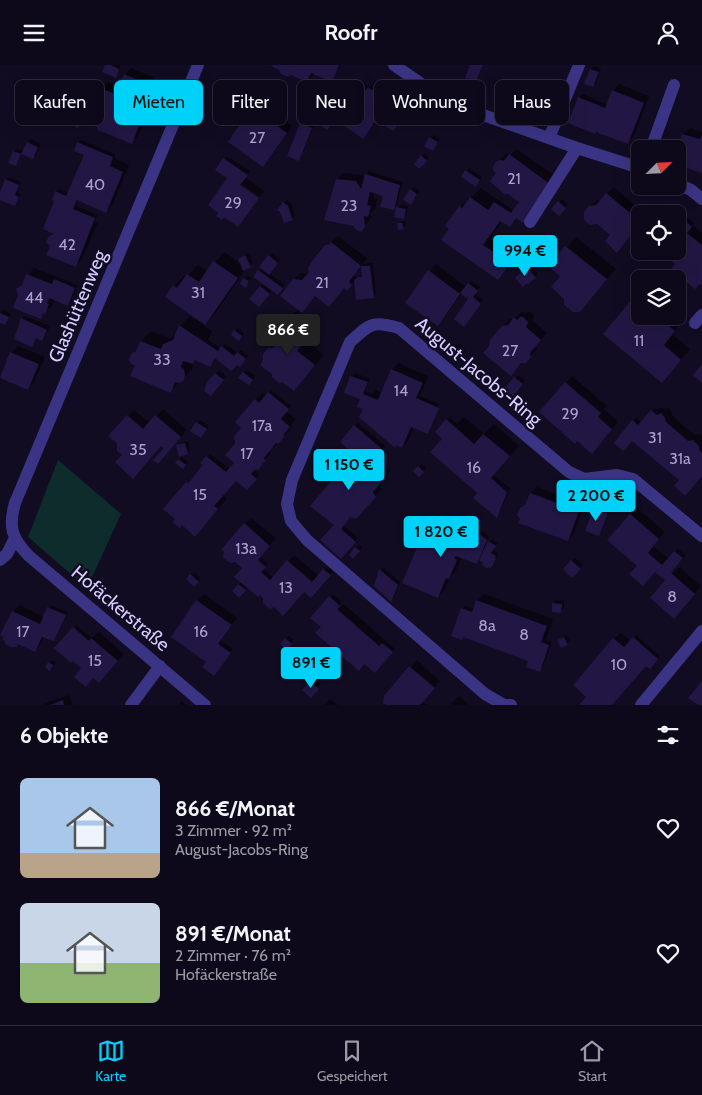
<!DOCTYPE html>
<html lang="de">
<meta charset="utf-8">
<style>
:root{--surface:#0d091a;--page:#1b1727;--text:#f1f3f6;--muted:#9a9aa2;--line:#2d2a39;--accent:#00d1f8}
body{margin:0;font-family:Cabin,sans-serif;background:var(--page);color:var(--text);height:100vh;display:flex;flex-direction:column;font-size:19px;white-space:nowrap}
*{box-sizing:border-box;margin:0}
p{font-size:16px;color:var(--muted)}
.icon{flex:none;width:28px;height:28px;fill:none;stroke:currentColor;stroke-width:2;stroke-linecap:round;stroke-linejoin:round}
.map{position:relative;height:640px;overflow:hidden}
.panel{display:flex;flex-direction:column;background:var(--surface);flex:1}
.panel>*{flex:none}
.guide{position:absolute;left:15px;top:15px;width:672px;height:45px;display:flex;gap:10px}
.needle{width:32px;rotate:66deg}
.controls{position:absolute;left:631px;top:75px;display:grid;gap:10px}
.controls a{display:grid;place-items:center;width:55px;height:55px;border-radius:8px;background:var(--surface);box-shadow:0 5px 20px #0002,0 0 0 1px var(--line);font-size:25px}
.price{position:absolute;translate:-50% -42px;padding:0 11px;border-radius:5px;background:var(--accent);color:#111;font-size:16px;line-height:32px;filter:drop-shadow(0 1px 2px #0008)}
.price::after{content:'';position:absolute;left:50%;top:30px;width:15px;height:11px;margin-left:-8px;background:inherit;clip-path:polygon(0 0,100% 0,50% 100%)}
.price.on{background:#222;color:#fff}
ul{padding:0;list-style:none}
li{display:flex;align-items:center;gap:15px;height:125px;padding:0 20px}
li span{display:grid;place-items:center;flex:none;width:140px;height:100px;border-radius:8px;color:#555}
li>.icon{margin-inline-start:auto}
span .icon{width:60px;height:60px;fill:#fffc;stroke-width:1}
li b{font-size:21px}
h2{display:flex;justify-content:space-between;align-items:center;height:60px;padding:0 20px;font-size:21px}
.chip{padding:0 18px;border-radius:8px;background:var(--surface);box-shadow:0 5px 20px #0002,0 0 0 1px var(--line);font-size:18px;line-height:45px}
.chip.on{background:var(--accent);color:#111}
header{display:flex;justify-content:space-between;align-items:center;height:65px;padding:0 20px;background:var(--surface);font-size:22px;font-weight:700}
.tab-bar{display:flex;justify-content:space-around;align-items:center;height:70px;border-top:1px solid var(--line);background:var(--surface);font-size:14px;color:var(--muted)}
.tab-bar a{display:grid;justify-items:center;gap:2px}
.tab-bar .on{color:var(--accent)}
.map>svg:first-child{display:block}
.grass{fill:#0e2c2c}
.shadow{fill:#0007;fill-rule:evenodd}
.building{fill:#221744}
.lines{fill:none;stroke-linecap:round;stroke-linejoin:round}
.minor{stroke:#3b3484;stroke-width:12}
.labels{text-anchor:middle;stroke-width:5;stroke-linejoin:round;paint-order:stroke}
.number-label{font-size:16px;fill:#a8a0d0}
.street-label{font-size:19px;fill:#d5cdff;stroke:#110c22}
</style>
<header><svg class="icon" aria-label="menu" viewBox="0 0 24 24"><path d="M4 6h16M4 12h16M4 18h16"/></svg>Roofr<svg class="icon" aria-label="person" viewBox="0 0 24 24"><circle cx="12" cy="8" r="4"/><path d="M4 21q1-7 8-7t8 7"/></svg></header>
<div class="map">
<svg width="702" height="640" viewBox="0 0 702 640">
<rect width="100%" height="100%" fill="#110c22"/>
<path class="grass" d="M58,395l63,54 -34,74 -59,-51z"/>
<path class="shadow" d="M106,0h15l-6,11z
M273,0h67l-9,15 -17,-6 -7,7z
M594,1l7,3 -5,14 -4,3 -1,-17z
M131,3l23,9 -8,19 7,2 -15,38 -7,6 -30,-53 7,-7 12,5 5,-12z
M259,14l22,15 -3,6 3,2 -7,11 18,13 -22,32 -7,7 -11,-56 -11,-7z
M60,16l17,7 -4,9 12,5 4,5 -5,13 -7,7 -31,-32z
M361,16l9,6 5,-6 9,6 -5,6 11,7 6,-7 15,11 -15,23 -18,-8 -15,18 -28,-19 -5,7 -11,-2 7,-9 7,3 21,-30z
M619,19l30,12 -15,40 -6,6 -59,-20 11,-25 3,-3 24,11 6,-14z
M304,56l10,4 -13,31 -3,3 3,-35z
M690,63l12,4v40l-24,-9v-12l5,-16z
M433,70l7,4 -7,11 -3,-12z
M31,74l10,5 -5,11 -3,3 -11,-5 -6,12 -2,-13 3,-3 7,2z
M81,75l34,14 -1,4 15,7 -16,39 -7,7 -28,-12 -2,7 21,9 -3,7 4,1 -16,36 -6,7 -25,-21 -1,-9 4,-3 2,-41 3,-3 10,4 16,-39 -7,-11z
M517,84l39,28 -39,39 -14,4 -13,19 25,17 -17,22 -47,-49 9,-22 21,-19 33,23 7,-10 -24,-28v-11l8,-7 3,-2 2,2z
M425,88l4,4 -10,10 -4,-4z
M227,91l23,15 -5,6 19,14 -4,6 -20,-14 -2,2 20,14 -20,26 -9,-47 -12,-9z
M469,103l13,9 -4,6 -12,-12z
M369,106l34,11 -7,24 -3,3 -8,-14 -10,-3 -2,6 4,1 -2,10 -5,5 2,3 -12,13 -23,-50 6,-7 20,2 2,3z
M9,112l12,5 -4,10 4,2 -6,10 -15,-6 6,-18z
M414,122l6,3 -9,13v-13z
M613,122l33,27h-6v27l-8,-7 -15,17 -5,-16 -23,-28 8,-7 5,-1z
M562,134l6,6 -9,9 -6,-5z
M287,135l4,3 4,13 -3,3 -8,-16z
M401,140l7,1 -2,8 -3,3 -5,-9z
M657,140l10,8v1h-17z
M682,149l12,9 -2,2 10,8v51l-25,-20 2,-28 -1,-17z
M405,155l1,5 -3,3 -5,-4z
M338,171l29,22 -4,6 10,-1 3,31 -3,3 -18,-16 -8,8 -2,-2 -16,18 -13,-10 -16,17 18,14 -12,15 18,14 -30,35 -25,-41 10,-11 -4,-3 23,-26 -4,-30 7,-6 8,1 17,-28zM363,199v10l-5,4 -4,-3z
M576,172l40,32 -37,42 -18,-35 -11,-10z
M224,187l17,12 -2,-5 10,-6 4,10 -6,4 -32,47 -12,11 9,6 -4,9 13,8 4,-4 13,9 3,-3 7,6 -5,7 -27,-6 -6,9 -14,-7 -2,3 -2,7 -22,23 -33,-27 -4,-12 6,-6 2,-6 10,-10 19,8 7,-6 3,-7 10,-10 5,4 1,-2 -30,-21 8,-11 10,-10 2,1 12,-12 10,7z
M272,188l8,6 -11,14 16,12 -5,6 -8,-1 -10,12 -2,-15 4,-4 -9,-6z
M436,199l30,23 6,-6 8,6 -5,7 8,6 -16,22 3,-23 -8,-6 -18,25 -7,7 -8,-54z
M531,200l7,9 -10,9 -11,-5z
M34,203l44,17 -7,16 -3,3 -13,-5 -3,7 -12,11 -16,-34 4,-8zM48,232h3l-5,12 -2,-1z
M247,211l5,2 -6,8 -2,-7z
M640,228v23h38v-1l6,5 -12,14 18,15 -28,32 -57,-47z
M3,245l8,4 -6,9 -5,-2v-8z
M522,246l3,3 4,-3 5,4 -2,5 15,13 -11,12 1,5 -20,18 -14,-42 7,-7h4z
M25,251l25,10 -5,11 -3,3 -5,-3 -5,8 -10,-26z
M238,263l6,5 -2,3 -7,-5z
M458,278l8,7 -7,8 -4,-12z
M18,281l27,11 -11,25 -7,6 -26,-11 10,-24z
M398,298l30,13 -8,20 19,8 -11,27h2l-2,1 -14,-5 -5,13 -7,7 -5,-3 -2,2 -33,-47 -16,-7 6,-15 3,-4 15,6 -5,12 7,3 4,-4 6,3 10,-23z
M219,305l7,6 -12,16 -5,-10z
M247,305l8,6 -3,5 -8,-8z
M518,310l7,5 -9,11 -10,-2z
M572,311l35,30 -3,3 14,13 -20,23 -32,-62z
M271,325l20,16 -5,6 10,7 -6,7v3l-20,22 1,2 -18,17 6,5 -9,11 -14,-7 -13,16 4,4 -32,36 -8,-52 18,-18 -3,-2 8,-9 20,15 5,-6 2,-19 6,-16 -6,-6 25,-29 4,3z
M661,342l3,2 4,-2 3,4 1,4 14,13 9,7 5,-1 2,2v38l-22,6 -47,-59 3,-3 6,5 13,-15 2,2z
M163,344l24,21 -29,33 8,-15 -4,-3 -39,10 5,-39 6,-6 16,13z
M450,352l7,7 7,-7 20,17 10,-10 25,22 -26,29 17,13 -11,25 -2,3 -18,-23 -35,-54 3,-19z
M200,355l9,6 -5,7 -7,-10z
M358,358l27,23 -10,12 15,13 -11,13 3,5 -19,21 -12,6 -8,9 15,13 -14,16 -9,-29 21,-72 -1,-27z
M188,376l2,9 -3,3 -10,-7 3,-3z
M182,392l6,5 -5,6 -6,-5z
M421,399l5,4 -7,7 -5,-4z
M537,422l48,17 -11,29 -6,7 -41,-37 4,-10z
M598,440l12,5 -9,21 -3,3 -3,-26z
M637,443l28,24 -12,14 16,13 9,-11 8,7 -16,19 1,1 8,-8 22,19 -21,25 -10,-35 -14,-5 -13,14 -4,-20 -30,-25z
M251,453l25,20 -16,19 8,6 -5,6 11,9 20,-23 25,21 8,-9 6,4 -19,22 -9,-3 -41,7 -16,-10 -6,6 -9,-2 8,-9 3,-14 1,-44z
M435,453l29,13 6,-10 19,16 -4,9 7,-7 6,4 -5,6 5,4 -1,2 1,1 -4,7 -9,-1 -5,-3 -3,4 -15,-6 -6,14 -6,6 -5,13 -7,7 -10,-72z
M359,480l3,2 -6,7v-6z
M575,493l8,7 -11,12 -8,-8z
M383,502l17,15 -6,15 -3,3 -15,-15 5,-15z
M194,507l7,6 -7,7 -7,-6z
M204,529l33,24 -16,23 12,8 -16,22 -6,-14 -39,-21 25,-35z
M333,529l9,8 -5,6 1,1 6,-5 51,45 -20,23 -63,-54z
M484,529l69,25 -7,21 6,2 -10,25 -3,3 -9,-9 -67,-25 -1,-27 3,-3 9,3 3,-9z
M556,535l8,1v7l-3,3 -8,-8z
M20,540l24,12 7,-12 17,7 -12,25 -3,3 -8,-4 -4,8 -6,6 -22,-39z
M76,560l16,13 7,-6 25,22 -18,21 -23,-7 -9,-40z
M621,568l10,8 5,-6 24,21 -10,12 -4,-3 -34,40h-29l5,-8 26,-58z
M567,570l3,6 -3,3 -9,-4z
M289,571l5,4 -7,8 -1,-9z
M52,595l4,2 -6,8 -1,-7z
M417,595l23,21 -17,20 4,4h-39l-3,-8z
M314,614l7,6 -7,8 -3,-11z
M69,630l4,10h-30l2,-2z
M459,631l10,9h-19z
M330,634l8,6h-14z
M182,636l4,4h-8z"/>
<path class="building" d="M105,0h6l8,4 -3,9 -14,-6z
M272,0h67l-7,17 -21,-9 -4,9 -16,-7 -3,2 -7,-3 -2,-4 -8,-4z
M470,0h13l-8,18 -10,-5z
M590,4l9,3 -6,15 -9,-3z
M124,9l24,10 -8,18 7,3 -15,39 -34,-14 -8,-17 10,-25 15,6z
M251,20l24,17 -3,5 3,2 -7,11 19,13 -24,34 -35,-25 22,-33 -11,-7z
M353,21l10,7 5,-6 10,7 -5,6 10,8 9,-12 17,12 -16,23 -17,-11 -13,19 -31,-22z
M52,22l19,7 -3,10 10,5 5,5 -5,14 -33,-13 -5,-8 5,-12 4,1z
M612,25l32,13 -16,41 -32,-12 -1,2 -27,-11 10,-26 27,11z
M322,51l10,7 -5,7 -10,-7z
M300,58l12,5 -13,33 -12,-5z
M682,69l18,5 2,-4v38l-24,-8 -1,-16z
M429,72l9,5 -5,9 -9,-5z
M27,77l11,5 -5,12 -12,-5z
M77,77l36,15 -3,9 13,6 -17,41 -29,-13 -4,9 22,9 -19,49 -30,-12 4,-9 -4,-4 3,-6 5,-2 -11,-5 11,-28 -2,-1 3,-9 11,5 18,-41 -10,-4z
M13,86l8,3 -5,12 -8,-3z
M509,89l41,30 -27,39 -7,-5 -6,9 -10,-6 -17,24 27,18 -12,17 -57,-40 8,-11 -4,-3 14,-20 3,2 8,-11 18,13 6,-8 17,11 8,-11 -11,-8h-4l-14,-13 6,-8 -3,-2v-5l4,-5 4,-1 3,1z
M421,90l6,6 -8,8 -5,-5z
M223,93l25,17 -8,10 19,13 -21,29 -14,-10 -2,3 -6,-4 2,-3 -10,-8 19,-27 -12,-8z
M465,105l15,10 -4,7 -15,-10z
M365,109l35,11 -6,25 -14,-3 3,-11 -13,-4 -3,13 4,1 -3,11 -4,-1 1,11 -4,5 -5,-2 -2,-4 -30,-6 12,-41 20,2 5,8z
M5,114l14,6 -4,10 4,2 -4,9 -15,-6v-8z
M410,124l7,5 -6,11 -8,-5z
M606,128l34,28v22l-9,-8 -14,18 -12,-12 5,-6 -13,-11 -7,1 -6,-5v-8l5,-6 7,-1z
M558,136l8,7 -7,8 -8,-7z
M283,137l5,4 5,14 -9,3 -4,-11 -3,-2z
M396,142l10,2 -2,10 -10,-2z
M653,142l8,7h-13z
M679,151l13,11 -5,6 15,12v40l-2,-1 -5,5 -24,-20 4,-5 -12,-10 2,-3h13z
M397,158h5l2,6 -6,1z
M331,177l30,24 -12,16 3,3 -5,6 -3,-3 -15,19 -14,-11 -13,17 -22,-17 13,-17 9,1 7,-8 -1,-4 5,-8 12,-15h3z
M565,181l42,33 -27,33h-7l-9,-7v-6l-13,-12 9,-11 -12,-10z
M245,190l6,12 -8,4 -5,-12z
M268,190l10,8 -9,12 -10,-8z
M213,196l25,17 -33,47 -40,-28 8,-12 4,3 10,-14 12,8z
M361,201h9l4,32 -18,2 -2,-20 4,-3h4z
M527,202l9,11 -8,6 -1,-1 -4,4 -8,-9z
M258,205l25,18 -5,7 -25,-18z
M428,205l32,24 -22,32 -33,-23z
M26,209l26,10 2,-5 21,9 -7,18 -19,-8 -2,5 2,1 -4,10 -2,-1 -2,6 -28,-11 5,-13 -2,-6 6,-4z
M243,213l6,3 -3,7 -6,-4z
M468,218l10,8 -5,6 8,7 -17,23 -10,-8 14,-20 -8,-6z
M260,221l10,8 -11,13 -10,-8z
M634,232l6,5v14h17l18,15 -11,14 17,15 -19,23 -59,-49z
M0,248l9,4 -4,8 -5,-2z
M514,252l3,3 3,-3h3l5,5 -2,5 15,13 -11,13 1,4 -5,6h-5l-10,13 -28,-23 6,-7 1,-6 12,-14 6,-1z
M21,253l26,12 -5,11 -6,-3 -4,9 -18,-8z
M286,254l15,11 6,-7 7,6 -17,22 18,14 -21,26 -12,-9 -3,1 -7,-6v-3l-12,-9 3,-5v-6l5,-6h4l7,-8 -6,-4z
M179,260l39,26 3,-5 13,10 3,-4 9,7 -6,8 -3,-2 -6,6 -16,-13 -5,9 -15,-7 -2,4 -10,-3 -2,6 3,2 1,7 -2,5 -4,2 -4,-1 -4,11 -41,-17 5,-11 -4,-1 -2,-5 3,-6 4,-2 4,-10 21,8 2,-5 10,-4z
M234,265l8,6 -3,5 -8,-6z
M455,280l9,8 -8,10 -9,-8z
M10,287l29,12 -11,26 -28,-12z
M702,299v19l-9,-8z
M391,304l32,14 -7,15 23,10 -11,26 -17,-7 -9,21 -6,-3 -1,3 -36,-31 4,-8 -6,-2 3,-8 -16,-6 6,-17 18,6 -5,12 15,6z
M243,307l10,8 -4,5 -11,-7z
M215,308l9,7 -13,16 -7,-5 3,-9z
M514,312l9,7 -10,12 -9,-7z
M565,317l36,31 -3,4 14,12 -20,25 -15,-13 -2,3 -36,-32z
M268,327l21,17 -8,10 9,8 -6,7v3l-5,6h-3l-12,15 1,3 -7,9 -3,-1 -4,5 6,5 -10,11 -11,-9 -22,25 4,3 -23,28 -13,-12 -2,3 -8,-6 3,-3 -12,-10 23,-27 2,1 15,-18 -3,-2 6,-7 20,16 8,-9 -9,-8 10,-11 -1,-8 7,-8 -6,-6 20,-23 4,4z
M651,345l6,5 4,-2 4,5 1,4 14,12 8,7 5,-1 6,6v4l3,3v23l-17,20 -11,-10 5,-6 -47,-39 -9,10 -9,-8 18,-23 6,5z
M127,350l16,14 12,-14 26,22 -23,27 -5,-4 11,-12 -3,-2 -28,33 -18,-17 7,-7 -5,-4v-8l-9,-7z
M446,354l28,25 9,-10 27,22 -19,22 16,14 -10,26 -24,-20 4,-5 -47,-41 12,-13 -7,-7z
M196,357l11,7 -6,9 -11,-7z
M354,360l29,25 -13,15 15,13 -12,14 3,5 -20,22 -6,-2 -9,12 15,13 -15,17 -21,-19 14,-15 -24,-19 44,-52 -14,-12z
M185,378l3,11 -9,3 -3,-12z
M178,394l8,6 -3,4 -8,-6z
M418,401l6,6 -5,5 -6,-6z
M530,428l49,18 -11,30 -50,-18 2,-4 -3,-4 3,-7 5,-3z
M594,442l14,6 -9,23 -14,-5z
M630,449l29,25 -11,14 14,12 12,-14 9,7 -12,15 24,21 -21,25 -24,-21 15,-18 -10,-8 -12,14 -14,-12 8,-8 -30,-26z
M244,458l26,23 -12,14 8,7 -5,5 9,8 17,-20 25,22 11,-13 8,6 -20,23 -7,-6 -21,24 -9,-9 -4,2 -7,-6v-5l-3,-3 -2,2 -24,-20 8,-9 -7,-6 -5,1 -7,-5 1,-6 -3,-2z
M466,458l21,17 -10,24 -21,-8 -2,2 3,2 -8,19 -3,-1 -8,20 -36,-15 25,-59 34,14z
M488,476l8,5 -5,7 5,3 -1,2 1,1 -5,9 -2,-1 -1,2 -6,-4 1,-2 -4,-3z
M355,482l5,4 -7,8 -4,-4z
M571,495l10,9 -9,9 -9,-9z
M379,504l19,16 -7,17 -17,-16z
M190,509l9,8 -5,5 -8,-8z
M238,519l8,6 -7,8 -7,-7z
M329,531l11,10 -3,3 42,37 3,-3 11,9 -18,21 -11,-9 -5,7 -44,-38 6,-6 -11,-9z
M196,535l36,25 -14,19 13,9 -17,23 -12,-9 4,-5 -35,-25z
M476,535l71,26 -6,16 8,3 -9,27 -14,-5 2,-6 -65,-24 -1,3 -11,-4 10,-28 11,4z
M552,538l10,1 -1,9 -9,-1z
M47,542l19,8 -12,26 -12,-4 -7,15 -17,-8 -1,3h-6l-6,-3v-3l-3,-1 2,-3 -4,-2 12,-24 28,13z
M73,562l16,14 2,-3 27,23 -19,22 -6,-5 -7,9 -12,-10 7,-9 -8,-7 -2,2 -17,-15z
M564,572l4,8 -7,3 -4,-8z
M633,572l25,22 -8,10 -4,-3 -34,39h-33l7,-8 -13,-12 40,-47 11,9z
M285,573l7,6 -5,6 -7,-6z
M48,597l5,3 -3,6 -5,-3z
M409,601l26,22 -15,17h-34l-3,-2 1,-7z
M310,616l9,8 -8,9 -9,-8z
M702,616v24h-4l-10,-7z
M63,635l1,5h-14z"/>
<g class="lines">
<path class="minor" d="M198,0l-183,438c-7,24 -3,36 14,53l176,149
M394,0l55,38 128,45 63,20
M549,73l30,-73
M651,84l23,-64
M678,119l13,6 11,9
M530,157l47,-74
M695,258l7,-8
M0,495l7,-6 8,-16
M131,640l29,-39
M511,640h-7l-19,-11 -178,-154 -16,-19 -4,-17 5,-24 58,-138c20,-18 22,-22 49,-14l170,144 15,7 33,-4 16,4 69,57
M641,640l61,-74"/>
</g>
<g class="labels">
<g class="number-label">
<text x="257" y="78">27</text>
<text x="514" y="119">21</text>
<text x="95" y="125">40</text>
<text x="233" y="143">29</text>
<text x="349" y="146">23</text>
<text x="67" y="185">42</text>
<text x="322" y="223">21</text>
<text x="198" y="233">31</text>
<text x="34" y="238">44</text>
<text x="639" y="281">11</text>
<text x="510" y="291">27</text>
<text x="162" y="300">33</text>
<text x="401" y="331">14</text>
<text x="570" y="354">29</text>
<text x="262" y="366">17a</text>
<text x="655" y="378">31</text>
<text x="138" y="390">35</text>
<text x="247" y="394">17</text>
<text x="680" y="399">31a</text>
<text x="474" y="408">16</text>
<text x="200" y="435">15</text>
<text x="246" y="489">13a</text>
<text x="286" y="528">13</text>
<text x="672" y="537">8</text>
<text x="487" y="566">8a</text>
<text x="23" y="572">17</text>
<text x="201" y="572">16</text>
<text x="524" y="575">8</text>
<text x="95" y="601">15</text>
<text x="619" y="605">10</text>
</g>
<g class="street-label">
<text transform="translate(77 241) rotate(-67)" y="7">Glashüttenweg</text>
<text transform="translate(479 306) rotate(40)" y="7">August-Jacobs-Ring</text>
<text transform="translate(121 543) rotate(40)" y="7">Hofäckerstraße</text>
</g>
</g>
</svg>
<div class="controls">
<a><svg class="needle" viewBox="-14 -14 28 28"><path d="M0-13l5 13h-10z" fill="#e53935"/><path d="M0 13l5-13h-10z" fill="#9a9aa2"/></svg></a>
<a><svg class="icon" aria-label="locate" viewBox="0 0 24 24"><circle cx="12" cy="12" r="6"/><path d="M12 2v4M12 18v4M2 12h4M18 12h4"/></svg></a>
<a><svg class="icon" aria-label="layers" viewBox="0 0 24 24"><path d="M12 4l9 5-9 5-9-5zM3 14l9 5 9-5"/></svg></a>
</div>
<b class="price" style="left:525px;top:212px">994 €</b>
<b class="price on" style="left:288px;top:291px">866 €</b>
<b class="price" style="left:349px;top:426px">1 150 €</b>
<b class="price" style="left:596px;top:457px">2 200 €</b>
<b class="price" style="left:441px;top:493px">1 820 €</b>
<b class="price" style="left:311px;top:624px">891 €</b>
<div class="guide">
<a class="chip">Kaufen</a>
<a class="chip on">Mieten</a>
<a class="chip">Filter</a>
<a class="chip">Neu</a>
<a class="chip">Wohnung</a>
<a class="chip">Haus</a>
</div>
</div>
<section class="panel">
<h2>6 Objekte<svg class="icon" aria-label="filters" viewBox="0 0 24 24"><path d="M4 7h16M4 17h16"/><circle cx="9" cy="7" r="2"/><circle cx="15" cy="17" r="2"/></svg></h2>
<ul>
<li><span style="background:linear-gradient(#a9c7e8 75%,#b9a48a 0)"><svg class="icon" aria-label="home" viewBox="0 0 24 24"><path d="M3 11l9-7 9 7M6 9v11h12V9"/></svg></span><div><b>866 €/Monat</b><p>3 Zimmer · 92 m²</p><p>August-Jacobs-Ring</p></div><svg class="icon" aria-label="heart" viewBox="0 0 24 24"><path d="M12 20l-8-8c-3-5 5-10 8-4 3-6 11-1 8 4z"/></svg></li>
<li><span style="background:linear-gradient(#c9d6e8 60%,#8fb573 0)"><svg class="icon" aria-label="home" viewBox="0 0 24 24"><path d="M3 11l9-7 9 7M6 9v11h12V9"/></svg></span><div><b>891 €/Monat</b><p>2 Zimmer · 76 m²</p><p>Hofäckerstraße</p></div><svg class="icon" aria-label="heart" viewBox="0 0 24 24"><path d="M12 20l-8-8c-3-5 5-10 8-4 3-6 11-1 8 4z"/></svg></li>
</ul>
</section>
<nav class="tab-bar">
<a class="on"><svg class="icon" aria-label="map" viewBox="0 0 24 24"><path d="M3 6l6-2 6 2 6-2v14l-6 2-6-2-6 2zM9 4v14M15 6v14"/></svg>Karte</a>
<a><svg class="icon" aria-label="saved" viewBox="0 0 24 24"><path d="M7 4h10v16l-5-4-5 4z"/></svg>Gespeichert</a>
<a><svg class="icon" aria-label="home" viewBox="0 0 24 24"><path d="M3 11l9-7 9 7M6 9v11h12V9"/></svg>Start</a>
</nav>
